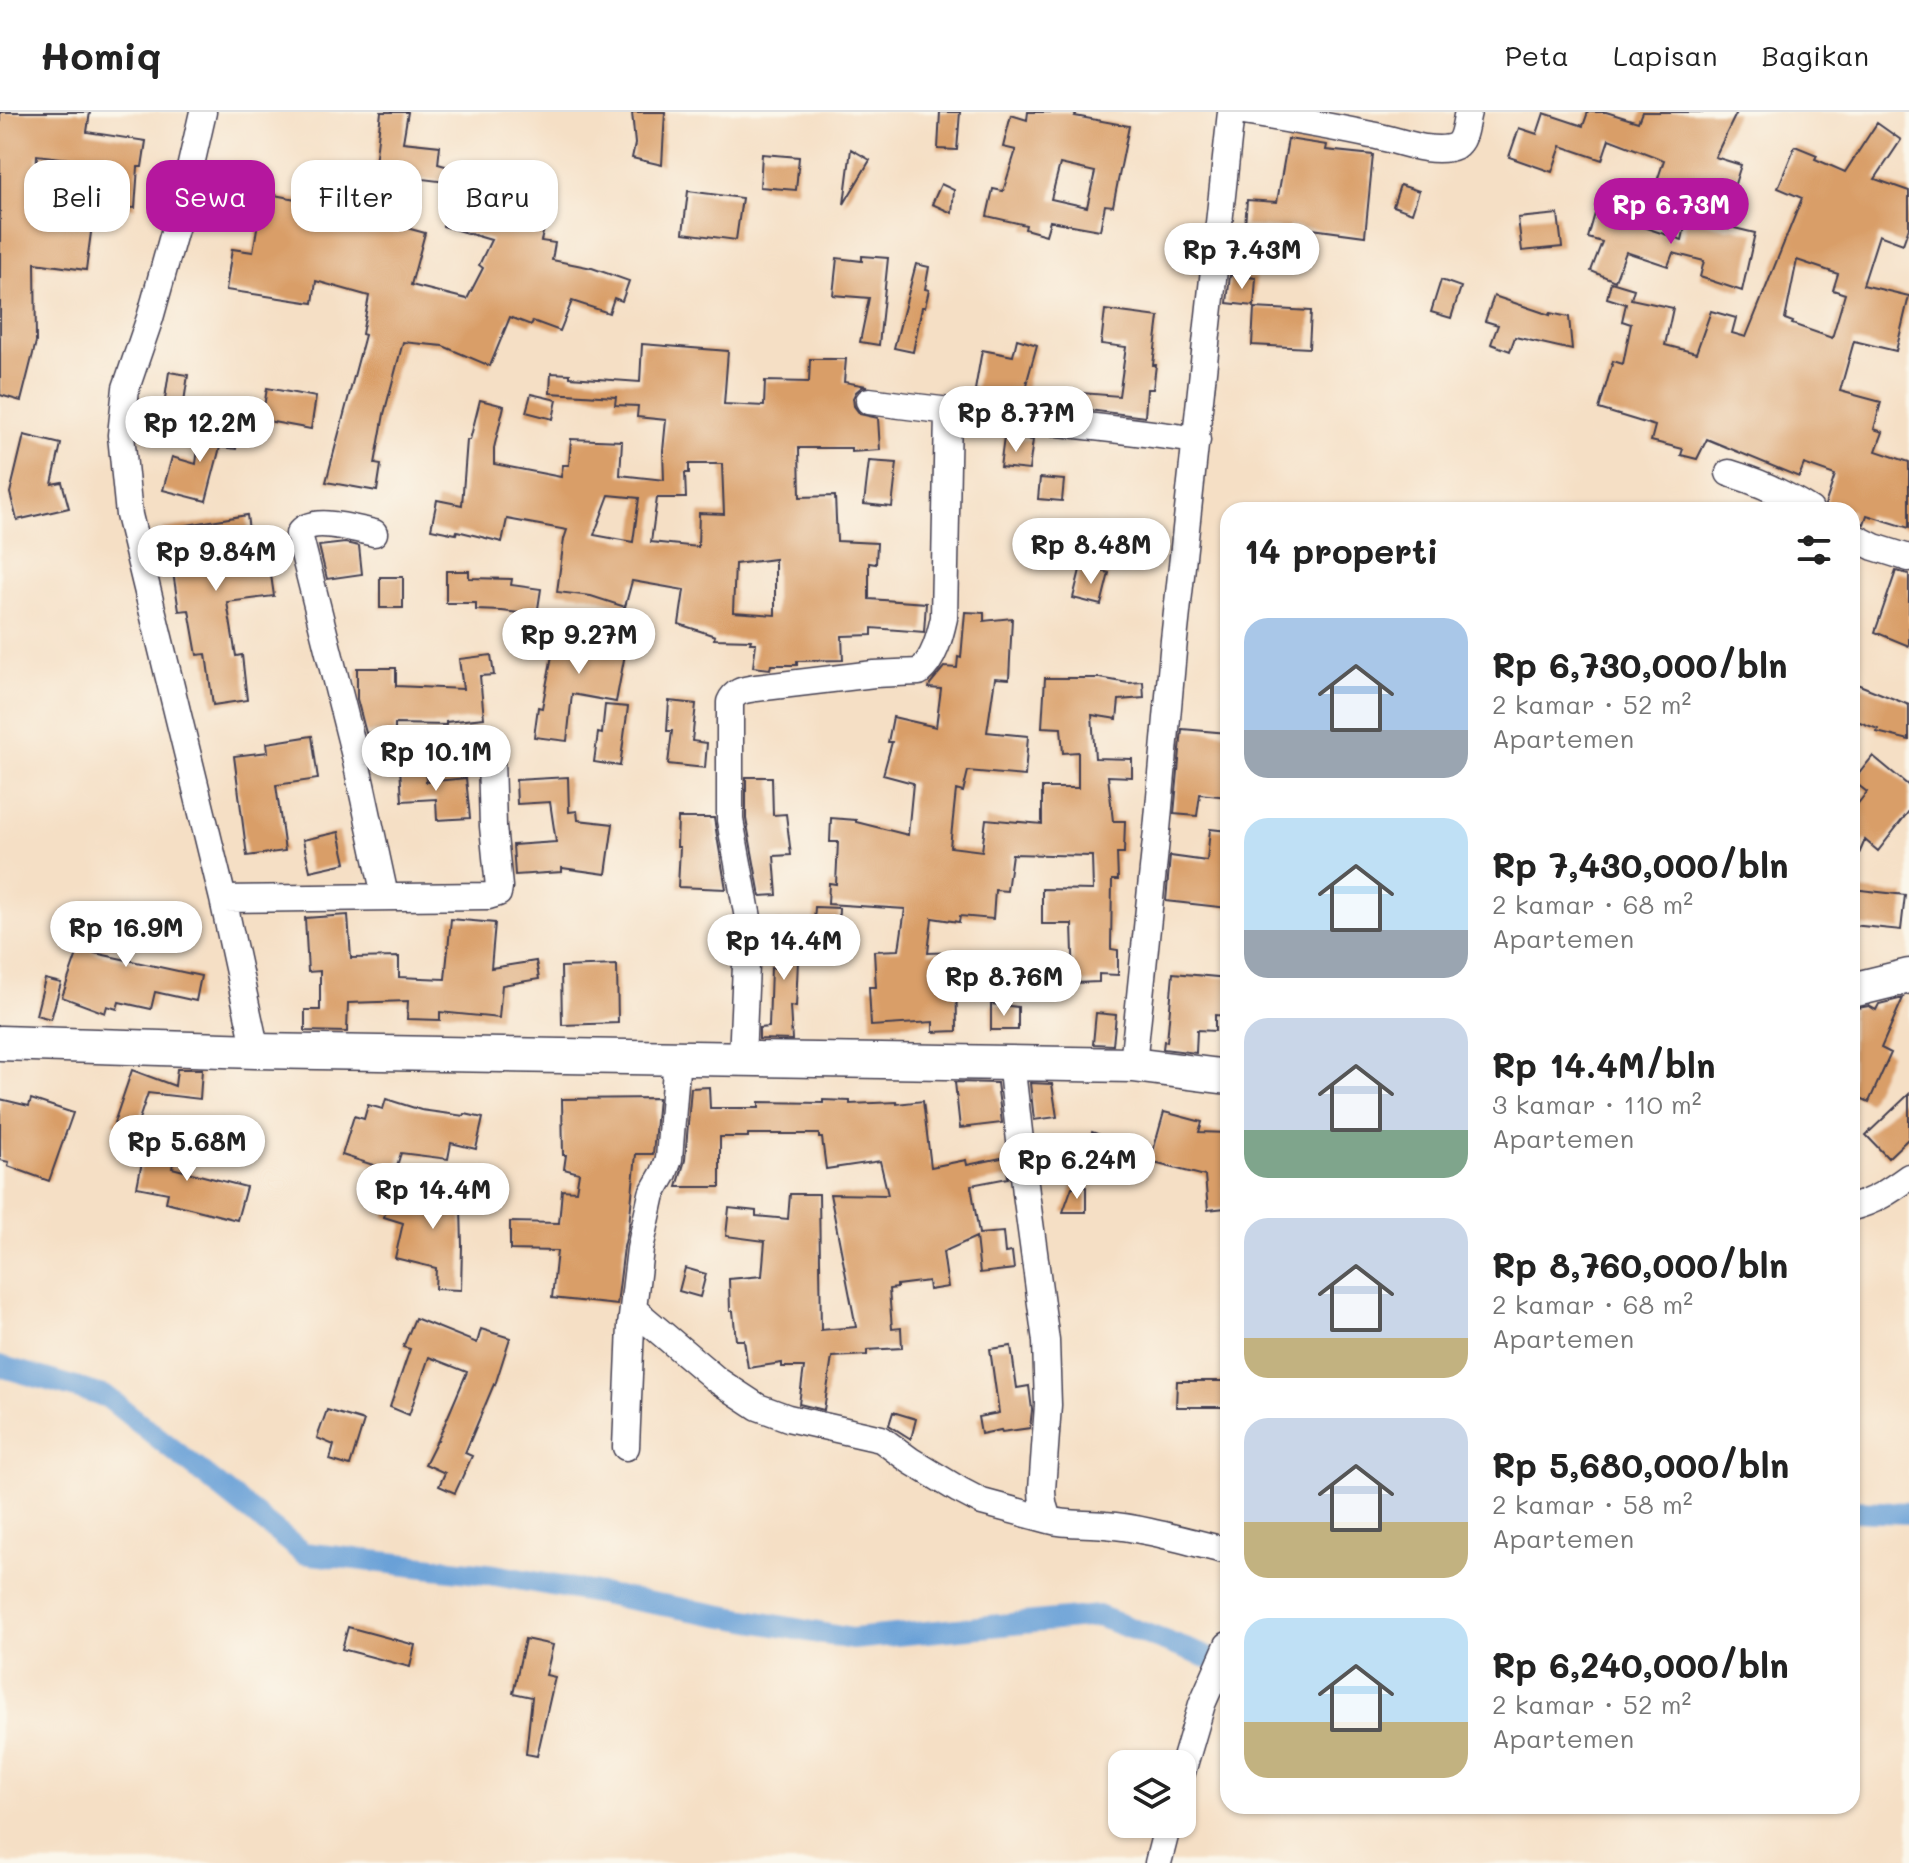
<!DOCTYPE html>
<html lang="id">
<meta charset="utf-8">
<style>
:root{--surface:#fff;--page:#f2f2f2;--text:#222;--muted:#767676;--line:#e0e0e0;--accent:#b5179e}
body{margin:0;font-family:Mali,sans-serif;background:var(--page);color:var(--text);height:100vh;display:flex;flex-direction:column;font-size:30px;white-space:nowrap}
*{box-sizing:border-box;margin:0}
p{font-size:26px;color:var(--muted)}
.icon{flex:none;width:44px;height:44px;fill:none;stroke:currentColor;stroke-width:2;stroke-linecap:round;stroke-linejoin:round}
.map{position:relative;flex:1;overflow:hidden}
.side{position:absolute;left:1220px;top:390px;width:640px;height:1312px;display:flex;flex-direction:column;background:var(--surface);border-radius:24px;box-shadow:0 2px 6px #0004}
.side>*{flex:none}
.top-card{position:absolute;left:24px;top:48px;width:760px;height:72px;display:flex;gap:16px}
.controls{position:absolute;left:1108px;top:1638px;display:grid;gap:16px}
.controls a{display:grid;place-items:center;width:88px;height:88px;border-radius:16px;background:var(--surface);box-shadow:0 2px 6px #0004;font-size:40px}
.price{position:absolute;translate:-50% -68px;padding:0 18px;border-radius:28px;background:#fff;color:#222;font-size:26px;line-height:52px;filter:drop-shadow(0 2px 4px #0008)}
.price::after{content:'';position:absolute;left:50%;top:48px;width:24px;height:18px;margin-left:-12px;background:inherit;clip-path:polygon(0 0,100% 0,50% 100%)}
.price.on{background:var(--accent);color:#fff}
ul{padding:0;list-style:none}
li{display:flex;align-items:center;gap:24px;height:200px;padding:0 24px}
li span{display:grid;place-items:center;flex:none;width:224px;height:160px;border-radius:24px;color:#555}
li>.icon{margin-inline-start:auto}
span .icon{width:96px;height:96px;fill:#fffc;stroke-width:1}
li b{font-size:34px}
h2{display:flex;justify-content:space-between;align-items:center;height:96px;padding:0 24px;font-size:34px}
.pill{padding:0 28px;border-radius:24px;background:var(--surface);box-shadow:0 2px 6px #0004;font-size:28px;line-height:72px}
.pill.on{background:var(--accent);color:#fff}
header{display:flex;align-items:center;gap:48px;box-sizing:border-box;height:112px;padding:0 40px;background:var(--surface);border-bottom:2px solid var(--line)}
header strong{font-size:38px}
nav{display:flex;gap:44px;margin-inline-start:auto;font-size:28px}
.map>svg:first-child{display:block}
.lines{fill:none;stroke-linecap:round;stroke-linejoin:round}
.canal{stroke:#69a0d7;stroke-width:22}
.building{fill:#d99e67;fill-rule:evenodd}
.minor-casing{stroke:#423e50;stroke-width:29}
.major-casing{stroke:#423e50;stroke-width:37}
.minor{stroke:#fff;stroke-width:26}
.major{stroke:#fff;stroke-width:34}
</style>
<header>
<strong>Homiq</strong>
<nav><a>Peta</a><a>Lapisan</a><a>Bagikan</a></nav>
</header>
<div class="map">
<svg width="1909" height="1751" viewBox="0 0 1909 1751">
<rect width="100%" height="100%" fill="#fbf7ec"/>
<filter id="ink" filterUnits="userSpaceOnUse"><feTurbulence type="fractalNoise" baseFrequency=".0125" numOctaves="2"/><feDisplacementMap in="SourceGraphic" scale="16" xChannelSelector="R" yChannelSelector="G"/><feConvolveMatrix kernelMatrix="1 2 1 2 8 2 1 2 1" color-interpolation-filters="sRGB"/></filter>
<filter id="wash" filterUnits="userSpaceOnUse"><feTurbulence type="fractalNoise" baseFrequency=".006" numOctaves="4" result="noise"/><feDisplacementMap in="SourceGraphic" scale="32" xChannelSelector="R" yChannelSelector="G"/><feGaussianBlur stdDeviation="1.8" result="paint"/><feColorMatrix in="noise" values="0 0 0 0 0 0 0 0 0 0 0 0 0 0 0 0 0 1.4 0 .05"/><feComposite in="paint" operator="in"/></filter>
<g filter="url(#wash)">
<rect width="100%" height="100%" fill="#f5dfc5"/>
<g class="lines">
<path class="canal" d="M0,1254l107,31 196,156 192,22 357,64 246,-23 130,49
M1852,1399l57,2"/>
</g>
<g id="blocks">
<path class="building" d="M0,0h90l-3,20 59,9 -4,26h-4l-3,41 -35,-2 2,-43 -65,-8 -3,62 58,8 -6,45 -51,-7 1,79 -15,59 -21,-6z
M381,0h27l-5,30 37,4 -2,18 58,16 -5,18 57,15 -7,28 14,2 -3,17 40,8 37,13 -7,20 -8,-3 -5,15 -37,-12 -12,30 -27,-10 -2,4 -21,-8 -20,49 -47,-20 -40,-4 -19,72 -9,50 6,1 -4,26 -51,-9 39,-147 -3,-1 7,-38 -53,-15 -3,22 -87,-13 6,-41 21,3 10,-59 49,9 113,31 -14,52 56,14 16,-31 -4,-3 12,-25 -48,-14 12,-43 -81,-10z
M632,0h33l-3,53 -30,-7 3,-14z
M940,0h20l-3,38 -19,-1z
M1028,0h39l9,2 -1,2 54,10 -16,80 -8,-1 -5,25 -50,-9 -4,14 -21,-6 1,-4 -39,-9 6,-27 10,2 13,-41 -13,-3 8,-32 16,5zM1060,52l35,8 -8,35 -36,-8z
M1588,0h18l32,10 4,-10h95l-22,45 26,8 -8,25 -28,-9 -8,17 -41,-14 8,-24 -55,-21 -7,21 -41,-14 -9,26 -43,-15 10,-29 18,6 7,-21 39,13z
M1877,11l24,17 -26,39 34,12v36l-6,17 -24,-9 -16,50 46,11 -13,55 -42,-10 -14,50 41,11 -7,27 9,3 -7,19 33,11v66l-42,-13 -3,9 -12,-4v-10h-26l-1,-5 10,-30 -31,-11 -5,13 -92,-38 -10,20 -16,-4 2,-6 -32,-8 4,-15 -56,-17 14,-48 10,3 8,-40 -9,-3 4,-17 -19,-6 4,-16 23,7 -3,10 42,9 -8,37 31,8 15,-42 25,7 -4,15 14,4 56,-139 -24,-10 17,-42 22,9 -2,4 30,13zM1797,148l41,14 -5,16 12,4 -13,44 -40,-14 1,-2 -8,-3z
M1288,27l39,6 -1,5 47,5 -8,81 -76,-10v3l-44,-3 2,-26 30,2z
M851,37l19,11 -26,44z
M762,42l37,3 -3,33 -36,-3z
M941,72l13,6 -2,23 -20,-9z
M1400,73l19,6 -7,22 -19,-7z
M688,79l54,7 -6,42 -53,-7z
M1598,91l33,9 -3,10 54,18 5,-22 42,11 1,-2 25,6 -13,58 -42,-14 4,-16 -31,-8 -5,13 -42,-14 -11,29 -24,-10 11,-29 -14,-4z
M1558,102l4,33 -40,4 -4,-33z
M862,144l26,2 -9,87 -19,-3 9,-44 -36,-3 4,-37 25,3z
M916,152l13,3 -4,22 4,1 -4,17h-3l-9,45 -19,-4z
M1230,163l26,3 -2,28 -27,-3z
M1441,168l20,7 -10,31 -20,-6z
M1494,184l56,19v-2l19,4 3,33 -57,-13 -5,14 -19,-7 7,-19 -13,-4z
M1254,196l57,3 -2,37 -57,-3z
M1105,198l54,7 -6,48h3l-3,24h-6l-2,28 -65,-8 2,-16 37,3 7,-49 -25,-3z
M1017,227l20,6 -10,36h1l-5,22 -21,-2 1,-5 -28,-6 7,-40 31,6z
M642,232l86,7 -4,53 40,2 1,-25 44,1 1,-23h36l-2,23 23,4 -5,1 -6,5 -3,6 1,8 6,8 18,4 2,32 -29,2v-4h-52l1,49 35,-1 2,45 40,2 -1,21 -7,-1v36l57,4 -2,29 -52,-4v7l-30,1 1,24 -46,1v4h-26l-1,4 -17,-2 3,-24h-6l1,-3 -37,-1 1,-3 -36,-12 5,-34 -52,-9 -7,26 -34,-11 -34,-4 7,-53 3,-9 -60,-11 -5,23 -45,-11 -1,3 -25,-5 6,-29 25,5 5,-65h3l10,-40 24,6 -10,42v16l67,13 2,-12h6l2,-26 51,2 -2,34 44,5 -1,-29 3,-31 -29,-3 1,-11 -23,-1 1,-8 -66,-4 1,-20 19,1v3l70,5zM689,352h33l2,50 -25,-1 -1,34 -47,-5 6,-44h29l-1,-25h4zM609,383l30,3 -6,44 -39,-7zM775,447v56l-42,-3 2,-48z
M169,260l19,3 -6,40 -19,-3z
M267,276l49,9 -5,32 -49,-9z
M531,282l26,6 -4,19 -27,-7z
M201,314l37,5 -2,18 -16,-2 -14,54 -43,-11 9,-33 24,7z
M24,323l37,9 -9,40 10,-2 7,26 -52,12 -7,-27z
M1004,325l29,3 -4,30 -29,-3z
M869,349l28,2 -5,44 -28,-3z
M1040,366l24,2 -2,21 -24,-2z
M247,403l7,55 16,-2 4,28 -47,6 9,54 6,-1 5,45 -34,5 -7,-51 -9,1 -8,-45 -10,1 -7,-45h-3l-6,-37z
M345,431l14,3 3,28 -35,5 -8,-33z
M1081,454l28,7 -8,32 -28,-7z
M446,459h23v7l43,1 -1,6 30,4 -4,26 -35,-4 -26,-1v-7h-30z
M1896,459l13,3v72l-34,-14z
M380,465h23v31h-23z
M965,500l19,1v8l28,-3 -3,61 -14,-1 -8,54 41,4 -3,40 -57,-5 -5,21 -7,-2 -6,57 32,4 4,-32 56,5v-36h36v-36l-15,1 -2,-25 -19,-1 3,-49h55l28,5 15,-1 1,16 -25,2 -2,19 -25,-4 3,43 37,1v18l-24,-1 5,45h12l-1,32h-7l1,27h-6l-1,69 7,1v25l-19,-1v8l-25,1 -2,-59h-30v-35l51,1 -1,-34 -80,-2 -5,37 -12,-1 -2,29 -33,-3 -1,6 -27,-4 -4,35 28,-1 1,79 -24,1v-10l-62,4 -2,-39h7l-2,-36 25,-1 6,-41 -77,-5 1,-21 7,1 2,-42h-8l1,-24 25,2v2l52,13 5,-52 -30,-8 9,-33h-4l5,-25 43,10 5,-38 -12,-1 1,-4 14,-17 13,1 1,-11 3,1z
M558,512l70,14 -12,64 -44,-8 -5,47 -33,-4 4,-30 4,1z
M491,543l3,20 -14,1 4,42 -38,4v3l-51,-1v9h-29l-9,-34v-31h39v18l67,3 -4,-30z
M1852,570l57,23v35l-32,-8 1,-3 -26,-10z
M669,589l27,3 -4,37 15,2 -2,25 -37,-4 4,-33h-5z
M605,593l23,2 -8,59 -26,-4 4,-29 4,1z
M1182,617l46,4v64l-28,-3 -3,22 -23,-2z
M312,624l6,43 -42,6 9,66 -38,5 -13,-100 34,-4 -1,-9z
M1873,644l36,30v25l-31,40 -13,-11 -13,30v-59l15,-19 -14,-11z
M425,654l1,16 40,-4 4,40 -33,2 -1,-21 -34,2 -2,-34z
M568,665l1,35 8,-1 1,9 35,4 -7,50 -44,-6v4l-47,3 -2,-30 43,-3 -6,-40 -33,2 -1,-24z
M746,665h26l1,38 13,-1 5,41 -17,1 3,39 -17,1 -14,-77z
M678,706h36l12,71 -48,-2 2,-40h-3z
M1210,717l18,2v77l-62,-7 4,-45 37,5z
M339,720l7,31 -36,8 -7,-31z
M1852,777l53,6 -4,35 -49,-5z
M815,795l24,1 -1,31 -25,-2z
M165,796l6,27 -81,17 111,24 -5,25 -41,-9 -4,17 -32,-7 -2,7 -10,-3 -2,7 -43,-16 23,-66 34,12 -5,-24z
M348,803l3,43 48,-1v20l46,2 6,-60 44,4 -4,45 45,-7 3,18 -37,6 -3,33 -59,-6v8l-33,-1 1,-18 -60,2 -1,29 -42,-1v-21h15v-39l-12,1 -3,-54z
M777,809l25,3 -2,35h-2l-2,48 -6,-1 2,34 -33,-1v-11l10,-1 2,-59h3z
M617,853l1,58 -56,2 -1,-58z
M1173,861l55,5v38l-13,-1v16l-18,-1 -1,23 -33,-4 1,-8 3,1z
M45,867l16,4 -10,36 -15,-4z
M1903,886l-22,50 10,5 -22,49 -17,-8v-85l17,-3 7,4 3,-6z
M991,892l27,3v23h-27z
M1096,901l20,2 -3,30 -20,-1z
M177,957h25l-2,30 -52,-6 -13,38 -21,-8 18,-53 43,16z
M955,970l42,1 5,40 -42,5z
M1030,971l22,1 5,33 -23,3z
M709,975l1,21h49v-6l64,1v-3l27,1v3l47,-2v2l26,-3 8,66 35,-7 1,5 39,-8 2,21 -37,7 8,49 24,-2 2,21 7,-1 2,17 -34,4 -4,-36 -33,15 5,35 -19,3 -1,-9 -31,4v3l-8,1 3,40 9,-1 1,20 -35,2v5l-35,2 -8,53 -25,-6 5,-37h-22v-4l-34,5 -4,-28h-8l-3,-29h-3l-1,-32 33,-3 3,-35 -39,-5 3,-28 27,3v5l32,3 2,-25h29l2,136 35,-3 -26,-133 58,1 -8,-34 -54,8 -4,-31h-3v-4h-71v3h-28v50h-43l8,-27 6,-72z
M1909,982v44l-21,20 -22,-23z
M658,986l-5,56h-17l-7,72 -5,21 -7,58 -65,-7 5,-47 -47,-1v-28l49,1 3,-33 14,1 3,-18 -15,-4 2,-14h-3l-1,-56z
M0,987l29,7 2,-7 42,14 -24,68 -41,-15 1,-4 -9,-2z
M386,987l35,11 43,6 1,-2 18,4 -7,31 -25,-6 -3,16 -47,-6 -6,19 -53,-17 12,-39 10,3 4,-14 15,4z
M1164,1000l38,10 -3,10 29,1v44h-5l2,31 -17,2 -3,-34 -55,-14z
M1092,1020l27,10 -10,26 -26,-10z
M147,1025l30,6 -5,25 74,19 -9,33 -71,-18 2,-9 -31,-6z
M437,1064l31,3 -3,28h-4l1,39 -1,44 -26,-1 1,-21 -41,-10 8,-35 -19,-6 7,-23 43,13z
M1072,1075h14v25h-23z
M685,1156l21,6 -6,23 -21,-6z
M415,1206l62,25 4,-14 29,9 -15,47 -1,-1 -29,69 7,3 -17,37 -16,-7 6,-13 -20,-9 12,-24h1l29,-68 -38,-15 -20,58 -19,-8 20,-58 -7,-2z
M1011,1234l6,42 12,-2 3,24 -2,18 -28,4 -1,-2 -20,4 -3,-17 21,-4 -9,-64z
M1177,1269h51v26h-52z
M327,1298l37,11 -14,45 -20,-6 4,-15 -17,-7z
M893,1300l23,7 -5,20 -22,-14z
M348,1515l67,18 -5,22 -68,-18z
M525,1527l28,6 -7,30 9,2 -18,79 -11,-2 6,-57 -19,-4z"/>
</g>
</g>
<g filter="url(#ink)">
<use href="#blocks" fill-opacity="0" stroke="#423e50" stroke-width="2"/>
<g class="lines">
<g class="minor-casing">
<path id="minor" d="M203,0l-21,92 -32,114 -24,70 -5,47 8,80 94,384 33,152
M1244,0c42,7 85,14 127,23 18,3 35,10 54,13 8,1 22,2 30,-2 10,-6 10,-24 13,-34
M869,289c109,15 219,23 328,39
M1729,361c30,9 55,20 81,37
M374,421c-19,-4 -64,-18 -75,1l55,218 31,144
M1852,424l22,11 35,11
M223,787l265,-3 10,-3 1,-6 -6,-61 -2,-65 -3,-9 -7,-4 -127,4
M742,947l6,-141 -18,-98v-118c5,-12 15,-12 26,-14l118,-14 45,-2c15,-12 21,-36 25,-54l4,-206
M1011,950l15,131 20,148 2,64 -6,85c0,11 2,20 7,30 18,5 37,3 56,5 40,3 84,17 123,26
M1133,953l24,-235 17,-190 57,-528
M1852,1095c22,-5 39,-17 57,-30
M633,1197l84,71 41,27 30,11 93,21 30,22 48,29 23,12 67,18
M626,1335l5,-121 9,-77 12,-55 12,-21 5,-14 8,-102
M1182,1660l20,-68 26,-59
M1158,1751l10,-39"/>
</g>
<g class="major-casing">
<path id="major" d="M1852,878l57,-14
M0,931l256,8 877,14 95,12"/>
</g>
<use href="#minor" class="minor"/>
<use href="#major" class="major"/>
</g>
</g>
</svg>
<div class="controls">
<a><svg class="icon" aria-label="layers" viewBox="0 0 24 24"><path d="M12 4l9 5-9 5-9-5zM3 14l9 5 9-5"/></svg></a>
</div>
<b class="price on" style="left:1671px;top:134px">Rp 6.73M</b>
<b class="price" style="left:1242px;top:179px">Rp 7.43M</b>
<b class="price" style="left:1016px;top:342px">Rp 8.77M</b>
<b class="price" style="left:200px;top:352px">Rp 12.2M</b>
<b class="price" style="left:1091px;top:474px">Rp 8.48M</b>
<b class="price" style="left:216px;top:481px">Rp 9.84M</b>
<b class="price" style="left:579px;top:564px">Rp 9.27M</b>
<b class="price" style="left:436px;top:681px">Rp 10.1M</b>
<b class="price" style="left:126px;top:857px">Rp 16.9M</b>
<b class="price" style="left:784px;top:870px">Rp 14.4M</b>
<b class="price" style="left:1004px;top:906px">Rp 8.76M</b>
<b class="price" style="left:187px;top:1071px">Rp 5.68M</b>
<b class="price" style="left:1077px;top:1089px">Rp 6.24M</b>
<b class="price" style="left:433px;top:1119px">Rp 14.4M</b>
<div class="top-card">
<a class="pill">Beli</a>
<a class="pill on">Sewa</a>
<a class="pill">Filter</a>
<a class="pill">Baru</a>
</div>
<section class="side">
<h2>14 properti<svg class="icon" aria-label="filters" viewBox="0 0 24 24"><path d="M4 7h16M4 17h16"/><circle cx="9" cy="7" r="2"/><circle cx="15" cy="17" r="2"/></svg></h2>
<ul>
<li><span style="background:linear-gradient(#a9c7e8 70%,#9aa5b1 0)"><svg class="icon" aria-label="home" viewBox="0 0 24 24"><path d="M3 11l9-7 9 7M6 9v11h12V9"/></svg></span><div><b>Rp 6,730,000/bln</b><p>2 kamar · 52 m²</p><p>Apartemen</p></div></li>
<li><span style="background:linear-gradient(#bfe0f5 70%,#9aa5b1 0)"><svg class="icon" aria-label="home" viewBox="0 0 24 24"><path d="M3 11l9-7 9 7M6 9v11h12V9"/></svg></span><div><b>Rp 7,430,000/bln</b><p>2 kamar · 68 m²</p><p>Apartemen</p></div></li>
<li><span style="background:linear-gradient(#c9d6e8 70%,#7fa58c 0)"><svg class="icon" aria-label="home" viewBox="0 0 24 24"><path d="M3 11l9-7 9 7M6 9v11h12V9"/></svg></span><div><b>Rp 14.4M/bln</b><p>3 kamar · 110 m²</p><p>Apartemen</p></div></li>
<li><span style="background:linear-gradient(#c9d6e8 75%,#c2b280 0)"><svg class="icon" aria-label="home" viewBox="0 0 24 24"><path d="M3 11l9-7 9 7M6 9v11h12V9"/></svg></span><div><b>Rp 8,760,000/bln</b><p>2 kamar · 68 m²</p><p>Apartemen</p></div></li>
<li><span style="background:linear-gradient(#c9d6e8 65%,#c2b280 0)"><svg class="icon" aria-label="home" viewBox="0 0 24 24"><path d="M3 11l9-7 9 7M6 9v11h12V9"/></svg></span><div><b>Rp 5,680,000/bln</b><p>2 kamar · 58 m²</p><p>Apartemen</p></div></li>
<li><span style="background:linear-gradient(#bfe0f5 65%,#c2b280 0)"><svg class="icon" aria-label="home" viewBox="0 0 24 24"><path d="M3 11l9-7 9 7M6 9v11h12V9"/></svg></span><div><b>Rp 6,240,000/bln</b><p>2 kamar · 52 m²</p><p>Apartemen</p></div></li>
</ul>
</section>
</div>
